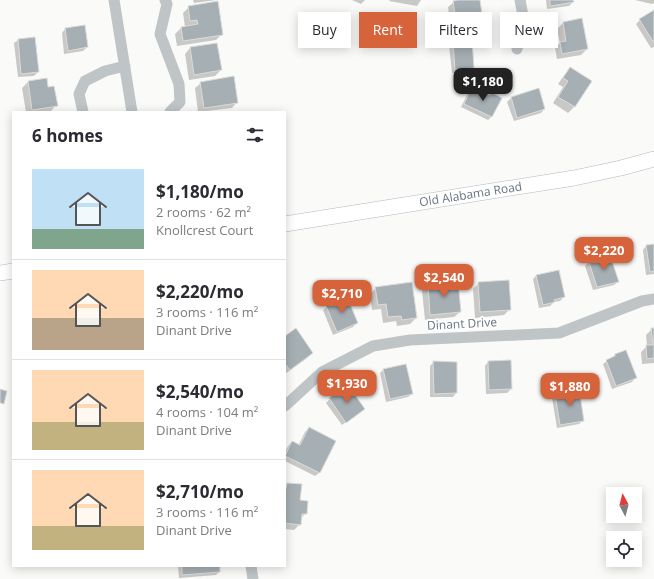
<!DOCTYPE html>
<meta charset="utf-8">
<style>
:root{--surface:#fff;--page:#f7f7f7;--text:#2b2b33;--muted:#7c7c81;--line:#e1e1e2;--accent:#d7633b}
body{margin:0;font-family:"Open Sans",sans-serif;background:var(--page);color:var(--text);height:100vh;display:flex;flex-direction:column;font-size:15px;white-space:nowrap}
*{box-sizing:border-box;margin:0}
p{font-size:13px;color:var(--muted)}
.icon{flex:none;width:22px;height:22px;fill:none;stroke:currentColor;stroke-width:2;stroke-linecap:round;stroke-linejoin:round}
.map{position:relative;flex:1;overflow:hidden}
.drawer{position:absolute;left:12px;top:111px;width:274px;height:456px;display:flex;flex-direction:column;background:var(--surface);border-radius:0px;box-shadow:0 2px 10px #0003}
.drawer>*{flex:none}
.hud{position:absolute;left:298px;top:12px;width:296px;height:36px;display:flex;gap:8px}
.needle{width:26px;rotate:353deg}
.controls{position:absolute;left:606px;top:487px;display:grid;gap:8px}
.controls a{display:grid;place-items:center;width:36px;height:36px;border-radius:0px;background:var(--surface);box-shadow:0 2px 10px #0003;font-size:20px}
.price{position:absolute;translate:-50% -34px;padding:0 9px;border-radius:8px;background:var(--accent);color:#fff;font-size:13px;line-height:26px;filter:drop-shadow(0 1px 2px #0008)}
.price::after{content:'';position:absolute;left:50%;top:24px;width:12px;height:9px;margin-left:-6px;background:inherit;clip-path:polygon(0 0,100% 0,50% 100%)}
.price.current{background:#222;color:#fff}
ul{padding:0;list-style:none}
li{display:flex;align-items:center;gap:12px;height:100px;padding:0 20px}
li+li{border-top:1px solid var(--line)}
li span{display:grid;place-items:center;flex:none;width:112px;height:80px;border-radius:0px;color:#555}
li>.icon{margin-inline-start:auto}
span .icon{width:48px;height:48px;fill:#fffc;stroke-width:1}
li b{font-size:17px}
h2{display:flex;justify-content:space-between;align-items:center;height:48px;padding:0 20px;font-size:17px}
.tag{padding:0 14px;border-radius:0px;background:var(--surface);box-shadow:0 2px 10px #0003;font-size:14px;line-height:36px}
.tag.current{background:var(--accent);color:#fff}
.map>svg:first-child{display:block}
.shadow{fill:#0003}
.building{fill:#a6afb4;stroke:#dcdcda}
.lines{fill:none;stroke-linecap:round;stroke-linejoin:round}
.secondary-casing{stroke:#b4b9be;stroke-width:16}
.street{stroke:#bfc4c7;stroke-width:11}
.secondary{stroke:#fff;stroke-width:15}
.labels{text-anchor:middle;stroke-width:4;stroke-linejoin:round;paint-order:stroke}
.street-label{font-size:12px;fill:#667580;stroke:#fff}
</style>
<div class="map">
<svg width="654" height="579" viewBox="0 0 654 579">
<rect width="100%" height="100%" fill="#fafaf8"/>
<path class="shadow" d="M193,0h23l-22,3z
M352,0h13l-4,4z
M390,0h31l-4,6 -28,-5z
M464,0h15l3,21 -5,6 -26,4 -3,-24 6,-5z
M546,0h26l1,2 -4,4 -22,3z
M635,0h19v3l-2,1z
M189,7l33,27 -6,6 -39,6 -2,-12 6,-6 4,-1 -2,-14z
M654,13v34l-3,1 -15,-24 4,-4z
M581,20l6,29 -6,6 -24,4 -2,-11 5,-5 -3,-14 6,-6z
M65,29l22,18 -4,4 -19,3 -2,-21z
M34,38l4,34 -4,4 -16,1 -4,-34 4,-3z
M453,41l20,27 -4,3 -17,2 -3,-28z
M190,48l31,22 -6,6 -26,4 -4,-26z
M570,68l20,13 -16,26 -6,6 -15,-10 10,-16 -5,-3 7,-10z
M46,79l1,9 9,17 -5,6 -25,1 -4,-24 6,-6z
M201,83l36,19 -5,6 -34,4 -3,-24z
M473,88l16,8 2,-3 10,5 -10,19 -3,3 -27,-13 8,-16z
M538,90l6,19 -3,4 -27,8 -7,-19 4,-4z
M654,245v29l-8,1 -3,-25 3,-4z
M589,262l29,20 -4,3 -21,5 -8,-24z
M537,275l27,22 -4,4 -6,1 -4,4 -11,2 -6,-29z
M479,283l31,26 -6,6 -29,3 -2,-29z
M428,285l32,27 -6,5 -29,3 -3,-29z
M376,288l40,30 -6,6 -13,2 -1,-5 -13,2 -2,-14 -9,1 -2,-16z
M327,307l30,16 -4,4 -20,8 -10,-25z
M652,329h2v34l-12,1 -1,-12 6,-6 -1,-11z
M285,337l27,16 -6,6 -21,15z
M615,355l20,23 -3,4 -20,7 -9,-25z
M434,362l22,31 -3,4h-23v-31z
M488,362l23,27 -4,4 -21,1 -1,-28z
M383,370l29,24 -4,3 -22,5 -6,-29z
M567,391l16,29 -4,4 -22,4 -5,-30 4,-3 8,-2z
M330,399l34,10 -22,16 -16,-22z
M309,428l26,13 -16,32 -4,3 -30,-15v-9l3,-6 4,-4 6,4 7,-14z
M287,484l19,29 -6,6v5l-6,6 -9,-1v-43z
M178,566h41v6l-3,3 -37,3z"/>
<path class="building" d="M458,0h22l3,21 -26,5 -4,-25z
M550,0h23l1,2 -24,4z
M218,1l5,34 -40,6 -2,-14 17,-3 -1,-4 -7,1 -2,-15z
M654,10v33l-15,-24z
M582,18l6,31 -26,5 -2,-12 6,-1 -3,-19z
M85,25l3,22 -20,4 -3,-23z
M35,37l4,35 -18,2 -3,-35z
M472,39l2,29 -19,2 -2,-30z
M217,43l5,27 -28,5 -4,-28z
M570,67l22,14 -17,26 -17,-10 10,-16 -5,-3z
M234,76l4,27 -34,5 -4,-26z
M47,78l1,9 6,-1 4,20 -26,4 -4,-29z
M472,87l18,8 1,-3 11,6 -10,19 -28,-13z
M539,88l6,21 -28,9 -6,-21z
M654,244v27l-4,1 -4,-27z
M610,255l9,27 -22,5 -8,-25z
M559,270l6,27 -11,3 1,2 -12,3 -7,-30z
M509,280l2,30 -31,2 -2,-30z
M458,281l3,31 -31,3 -2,-31z
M412,282l5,36 -15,2 -1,-4 -13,1 -2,-13 -8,1 -3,-18z
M347,297l11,26 -21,9 -11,-26z
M296,328l17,25 -23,17 -5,-6v-28z
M651,328h3v30l-7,1 -1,-14h7z
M626,350l11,28 -21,8 -10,-26 9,-4v-2z
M511,360l1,29 -23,1 -1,-29z
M433,361l24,1v31l-23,1z
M406,364l7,30 -23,5 -7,-30z
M348,385l17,24 -19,14 -17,-25z
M579,388l5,33 -24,4 -5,-31 12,-2 -1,-2z
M0,389l7,2 -3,13 -4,-1z
M309,427l27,14 -16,32 -35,-17 7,-15 8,4z
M287,483l15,1 -2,16 8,1 -1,13h-5l-1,11 -16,-2v-31z
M182,566h38v6l-38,3z"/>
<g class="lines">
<g class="secondary-casing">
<g id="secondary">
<path id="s1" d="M285,224l289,-46 47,-10 33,-9"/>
<path d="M0,273l13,-2"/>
</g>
</g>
<path class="street" d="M114,0l18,112
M165,0l2,4 -7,30 19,50 1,18 -10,10
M517,49l7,-28 -4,-21
M83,112l-4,-18 6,-13 20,-10 20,-5
M285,406l37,-34 51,-26 37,-6 149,-7 83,-32 12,-2
M251,566l2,13"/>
<use href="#secondary" class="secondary"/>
</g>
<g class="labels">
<g class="street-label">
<text dy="4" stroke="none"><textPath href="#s1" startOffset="188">Old Alabama Road</textPath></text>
<text transform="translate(462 324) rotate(-3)" y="4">Dinant Drive</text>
</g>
</g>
</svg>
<div class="controls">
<a><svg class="needle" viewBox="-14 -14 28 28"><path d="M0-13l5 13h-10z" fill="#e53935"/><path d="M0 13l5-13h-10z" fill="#7c7c81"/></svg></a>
<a><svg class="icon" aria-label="locate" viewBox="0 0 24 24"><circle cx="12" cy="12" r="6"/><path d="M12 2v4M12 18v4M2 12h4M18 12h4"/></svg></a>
</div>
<b class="price current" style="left:483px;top:102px">$1,180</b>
<b class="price" style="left:604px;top:271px">$2,220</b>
<b class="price" style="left:444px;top:298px">$2,540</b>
<b class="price" style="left:342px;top:314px">$2,710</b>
<b class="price" style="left:347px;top:404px">$1,930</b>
<b class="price" style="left:570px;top:407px">$1,880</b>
<div class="hud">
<a class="tag">Buy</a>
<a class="tag current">Rent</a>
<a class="tag">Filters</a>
<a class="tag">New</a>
</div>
<section class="drawer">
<h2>6 homes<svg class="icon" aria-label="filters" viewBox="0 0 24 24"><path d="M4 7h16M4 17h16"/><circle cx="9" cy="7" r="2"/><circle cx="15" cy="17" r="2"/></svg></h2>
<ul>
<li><span style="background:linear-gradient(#bfe0f5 75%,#7fa58c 0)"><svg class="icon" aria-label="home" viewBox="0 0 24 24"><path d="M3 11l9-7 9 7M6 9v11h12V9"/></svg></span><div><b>$1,180/mo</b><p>2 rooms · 62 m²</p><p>Knollcrest Court</p></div></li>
<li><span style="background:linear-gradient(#ffd9b3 60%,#b9a48a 0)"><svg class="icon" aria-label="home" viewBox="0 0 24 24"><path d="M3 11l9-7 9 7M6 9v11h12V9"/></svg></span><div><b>$2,220/mo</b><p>3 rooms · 116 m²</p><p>Dinant Drive</p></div></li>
<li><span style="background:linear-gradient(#ffd9b3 65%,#c2b280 0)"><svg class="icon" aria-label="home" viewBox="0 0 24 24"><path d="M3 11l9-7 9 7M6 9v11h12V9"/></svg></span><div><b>$2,540/mo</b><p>4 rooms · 104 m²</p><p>Dinant Drive</p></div></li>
<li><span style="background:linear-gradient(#ffd9b3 70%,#c2b280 0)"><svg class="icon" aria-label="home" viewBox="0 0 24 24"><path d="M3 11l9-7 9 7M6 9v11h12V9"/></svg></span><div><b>$2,710/mo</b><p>3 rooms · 116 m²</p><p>Dinant Drive</p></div></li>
</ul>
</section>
</div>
